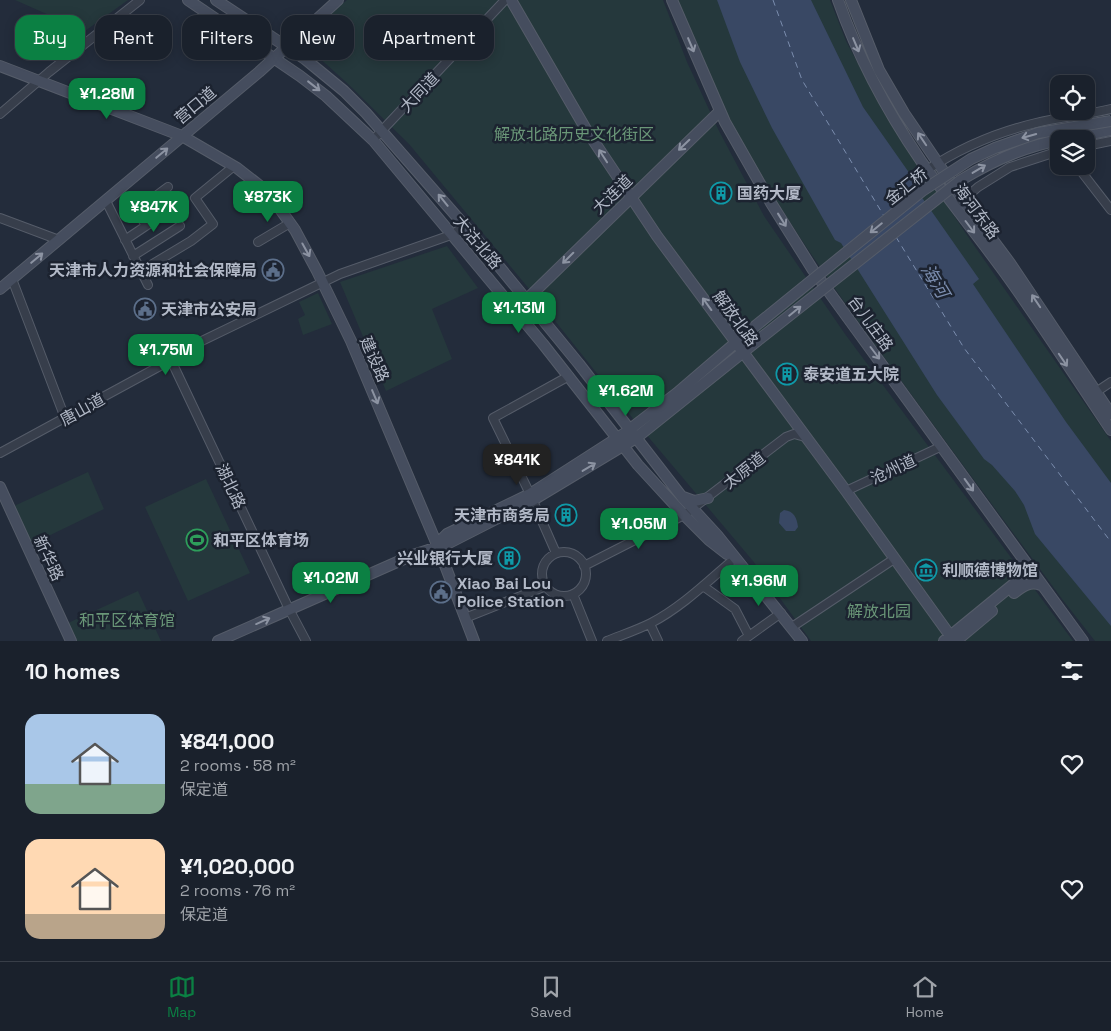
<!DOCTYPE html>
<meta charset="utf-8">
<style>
:root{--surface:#1a212c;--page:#232934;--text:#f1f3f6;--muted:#9fa3a9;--line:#383e48;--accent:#0b8043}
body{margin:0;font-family:"Space Grotesk","Noto Sans SC",sans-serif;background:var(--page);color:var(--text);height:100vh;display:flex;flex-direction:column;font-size:19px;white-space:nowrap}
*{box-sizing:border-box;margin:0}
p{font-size:16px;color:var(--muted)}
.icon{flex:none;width:28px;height:28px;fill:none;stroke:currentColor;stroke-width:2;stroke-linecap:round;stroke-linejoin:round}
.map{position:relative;height:641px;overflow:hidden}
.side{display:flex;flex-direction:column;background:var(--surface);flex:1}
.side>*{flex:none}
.top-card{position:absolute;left:15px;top:15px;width:500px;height:45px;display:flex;gap:10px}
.buttons{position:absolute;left:1050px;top:75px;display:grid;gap:10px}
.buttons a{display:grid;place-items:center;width:45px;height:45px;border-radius:10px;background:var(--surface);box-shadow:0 2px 12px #0003,0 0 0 1px var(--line);font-size:25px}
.price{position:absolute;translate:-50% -42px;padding:0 11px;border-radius:10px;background:var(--accent);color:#fff;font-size:16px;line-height:32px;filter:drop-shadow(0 1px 2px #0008)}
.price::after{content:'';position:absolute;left:50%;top:30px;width:15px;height:11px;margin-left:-8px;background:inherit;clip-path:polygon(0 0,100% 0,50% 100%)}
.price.current{background:#222;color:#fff}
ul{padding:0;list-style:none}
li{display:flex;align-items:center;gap:15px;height:125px;padding:0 25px}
li span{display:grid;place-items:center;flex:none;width:140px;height:100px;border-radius:15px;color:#555}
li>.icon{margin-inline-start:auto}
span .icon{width:60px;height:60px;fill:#fffc;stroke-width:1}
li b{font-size:21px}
h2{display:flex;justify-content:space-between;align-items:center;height:60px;padding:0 25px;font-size:21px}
.pill{padding:0 18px;border-radius:15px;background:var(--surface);box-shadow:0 2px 12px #0003,0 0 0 1px var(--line);font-size:18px;line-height:45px}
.pill.current{background:var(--accent);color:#fff}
.dock{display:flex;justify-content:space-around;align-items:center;height:70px;border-top:1px solid var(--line);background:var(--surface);font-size:14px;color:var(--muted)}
.dock a{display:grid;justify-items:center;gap:2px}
.dock .current{color:var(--accent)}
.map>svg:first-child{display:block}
.green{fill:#25383c}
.water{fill:#394864}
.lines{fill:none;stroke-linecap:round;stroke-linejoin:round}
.ferry{stroke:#7b8dae;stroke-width:1;stroke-dasharray:6 5;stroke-linecap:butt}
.street-casing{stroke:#555c69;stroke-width:10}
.secondary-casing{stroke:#555c69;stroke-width:12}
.street{stroke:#373e4b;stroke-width:8}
.secondary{stroke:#454d5e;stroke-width:10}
.secondary-bridge-casing{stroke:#555c69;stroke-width:12;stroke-linecap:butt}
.secondary-bridge{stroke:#454d5e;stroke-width:10}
.oneway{stroke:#8c93a2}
.labels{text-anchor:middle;stroke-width:5;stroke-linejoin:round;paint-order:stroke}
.street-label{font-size:16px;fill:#b2b9c7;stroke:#1c2330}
.park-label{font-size:16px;fill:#6a9778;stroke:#1c2330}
.poi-label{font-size:16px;font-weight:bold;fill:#b2b9c7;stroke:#1c2330;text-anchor:start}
.water-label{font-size:18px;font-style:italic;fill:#7b8dae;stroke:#1c2330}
</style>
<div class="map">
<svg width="1111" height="641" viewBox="0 0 1111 641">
<rect width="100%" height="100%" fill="#232c3b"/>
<path class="green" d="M15,0h113l-43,31z
M347,0h316l24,62 31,67 46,87 81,118 228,307h-262l-58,-80 -119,-141 -94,-118 -131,-158 -63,-62 -40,-36 1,-11z
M678,0h152l16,41 37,70 88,130 140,200v200h-16l-33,-42c-57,-77 -114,-154 -170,-231 -84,-115 -168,-233 -214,-368z
M447,246l31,42 -46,21 20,50 -66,32 -46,-109z
M318,293l14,31 -29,11 -5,-16 7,-4 -6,-13z
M88,472l16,37 -72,35 -18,-38z
M206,479l44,94 -62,28 -43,-94z
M138,591l23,50h-84l-9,-18z"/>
<path class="water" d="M717,0h94l52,107 47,67 6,15 63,90 -6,5 93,138 45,61v143l-76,-92 -11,-29 -9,-14 -23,-26 -8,-6 -47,-64 -96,-152 -6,-3 -63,-112 -32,-66z
M784,510c10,1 13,8 14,17l-3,4h-9l-7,-8 1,-10z"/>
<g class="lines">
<path class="ferry" d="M773,0l29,80 82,136
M896,237l68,111 147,194"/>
<g class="street-casing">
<path id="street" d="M0,114l49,-42 91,-72
M373,140l132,-140
M1086,146l25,-5
M1077,166l34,44
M927,170c33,-22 71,-38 109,-47 24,-6 50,-8 75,-14
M106,201l42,84
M955,207l23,-20 32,-20 49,-16
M0,218l59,22
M146,226l-9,-16 31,-23
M125,240l46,-31
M258,242l32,-19
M133,256l47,-30
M141,271l50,-30 22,-17 -18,-26 39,-32
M12,279l53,139
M170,358l119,251 17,32
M1096,392l15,-10
M0,453l171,-93 6,-4v-3l163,-79 111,-39 14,-9
M846,491l94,-44
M542 574a22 22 0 1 1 44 0a22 22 0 1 1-44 0Z
M556,553l-26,-59 -37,-76 76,-42
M584,566l100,-51 102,-78 8,-3 11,3
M703,586l32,23 14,27
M573,594l19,47
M465,618l81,-32
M650,624l8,17
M792,627l102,-68
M607,641c15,-6 30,-11 44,-18 31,-16 57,-42 83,-64
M742,641l39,-28"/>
</g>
<g class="secondary-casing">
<path id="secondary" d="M188,0l112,76 26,20 47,44 170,204 95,121 46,50 25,25 18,14
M216,0l89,59 39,32 22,22 113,129 100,122 103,133 35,38 85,106
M511,0l76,131 70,105 189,255 108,150
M672,0l53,122 46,81 42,67 270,371
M838,0c20,57 49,111 83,161 27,38 57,75 84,112 37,51 71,105 106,157
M851,0l28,70 25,43 59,87 47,63 101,151
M0,66l182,70 55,32 27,21 16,20 15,21 22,41 34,70 87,206 36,94
M1066,139l45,-9
M0,289l259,-217 79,-72
M526,300l194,-189
M0,487l71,154
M683,497l11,4 14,-3
M438,547l2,-6 7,-7 83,-40 95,-61 52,-40 71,-61
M1014,593c9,-7 16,-12 27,-8
M218,641l195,-86 34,-11 86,-44 103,-62 121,-97
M944,641l77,-63 4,-9 -2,-8
M956,641l36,-30"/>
</g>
<use href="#street" class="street"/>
<use href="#secondary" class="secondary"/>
<g class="secondary-bridge-casing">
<path id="secondary-bridge" d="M748,332l174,-141 49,-32 24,-11 43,-15 73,-12
M757,341l204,-161c31,-19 62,-33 98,-40"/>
</g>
<use href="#secondary-bridge" class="secondary-bridge"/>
</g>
<defs><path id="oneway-shaft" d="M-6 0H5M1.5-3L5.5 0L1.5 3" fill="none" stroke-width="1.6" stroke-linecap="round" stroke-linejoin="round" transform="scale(1.25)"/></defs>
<g class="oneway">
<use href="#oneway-shaft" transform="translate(691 45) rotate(67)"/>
<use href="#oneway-shaft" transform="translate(856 45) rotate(67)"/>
<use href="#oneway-shaft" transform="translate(314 86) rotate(38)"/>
<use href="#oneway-shaft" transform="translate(1029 136) rotate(164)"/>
<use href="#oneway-shaft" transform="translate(922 139) rotate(-124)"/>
<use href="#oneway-shaft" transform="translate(684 145) rotate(136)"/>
<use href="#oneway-shaft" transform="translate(162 153) rotate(-40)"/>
<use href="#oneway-shaft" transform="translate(603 156) rotate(-123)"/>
<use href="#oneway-shaft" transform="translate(979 169) rotate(-31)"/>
<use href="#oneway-shaft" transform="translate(443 200) rotate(-129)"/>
<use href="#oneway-shaft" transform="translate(782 220) rotate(58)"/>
<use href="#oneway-shaft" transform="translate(970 227) rotate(53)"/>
<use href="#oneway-shaft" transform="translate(876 228) rotate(141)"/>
<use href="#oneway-shaft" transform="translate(306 250) rotate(61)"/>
<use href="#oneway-shaft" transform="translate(37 258) rotate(-40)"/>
<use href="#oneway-shaft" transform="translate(568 258) rotate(135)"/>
<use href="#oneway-shaft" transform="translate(1036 301) rotate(-124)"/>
<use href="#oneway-shaft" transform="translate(707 304) rotate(-126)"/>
<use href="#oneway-shaft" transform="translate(795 311) rotate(-39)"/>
<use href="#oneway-shaft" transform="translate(875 353) rotate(53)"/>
<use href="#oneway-shaft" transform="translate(1063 360) rotate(56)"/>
<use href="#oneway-shaft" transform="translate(375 397) rotate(67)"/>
<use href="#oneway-shaft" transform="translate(589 467) rotate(-31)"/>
<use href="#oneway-shaft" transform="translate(969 485) rotate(54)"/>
<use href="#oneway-shaft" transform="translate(263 621) rotate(-24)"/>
</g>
<defs>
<g id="building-ring" transform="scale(1.125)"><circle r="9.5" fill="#1c2330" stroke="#0f9aa8" stroke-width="1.5"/><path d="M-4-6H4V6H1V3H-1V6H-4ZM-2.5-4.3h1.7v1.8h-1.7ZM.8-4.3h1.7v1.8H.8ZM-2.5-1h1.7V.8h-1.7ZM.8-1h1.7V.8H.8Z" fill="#0f9aa8"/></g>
<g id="civic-ring" transform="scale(1.125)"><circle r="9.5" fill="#1c2330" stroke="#5c6f8a" stroke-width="1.5"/><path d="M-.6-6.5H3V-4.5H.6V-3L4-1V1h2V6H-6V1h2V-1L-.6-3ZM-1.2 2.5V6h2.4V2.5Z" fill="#5c6f8a"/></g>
<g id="stadium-ring" transform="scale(1.125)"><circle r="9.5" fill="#1c2330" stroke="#2e9e5b" stroke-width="1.5"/><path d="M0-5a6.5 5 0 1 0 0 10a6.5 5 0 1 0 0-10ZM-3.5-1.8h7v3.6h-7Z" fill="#2e9e5b"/></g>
<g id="museum-ring" transform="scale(1.125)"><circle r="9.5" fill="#1c2330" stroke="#0f9aa8" stroke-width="1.5"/><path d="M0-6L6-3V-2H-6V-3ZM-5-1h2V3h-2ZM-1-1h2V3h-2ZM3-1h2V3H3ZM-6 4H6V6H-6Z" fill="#0f9aa8"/></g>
</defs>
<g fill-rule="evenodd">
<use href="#building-ring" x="721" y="193"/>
<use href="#civic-ring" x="273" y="270"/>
<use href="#civic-ring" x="145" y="309"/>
<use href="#building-ring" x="787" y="374"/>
<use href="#building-ring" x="566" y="515"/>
<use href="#stadium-ring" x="197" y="540"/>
<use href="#building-ring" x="509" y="558"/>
<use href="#museum-ring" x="926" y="570"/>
<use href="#civic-ring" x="441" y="592"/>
</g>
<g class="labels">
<g class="street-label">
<text transform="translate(419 92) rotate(-46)" y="6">大同道</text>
<text transform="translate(195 105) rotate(-40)" y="6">营口道</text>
<text transform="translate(906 186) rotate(-38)" y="6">金汇桥</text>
<text transform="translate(612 194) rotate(-44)" y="6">大连道</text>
<text transform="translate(977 211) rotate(53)" y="6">海河东路</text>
<text transform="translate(478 242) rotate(50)" y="6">大沽北路</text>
<text transform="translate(736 318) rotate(54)" y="6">解放北路</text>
<text transform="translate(871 323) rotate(54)" y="6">台儿庄路</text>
<text transform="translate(375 359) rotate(66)" y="6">建设路</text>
<text transform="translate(82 409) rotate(-29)" y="6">唐山道</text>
<text transform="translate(893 469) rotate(-25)" y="6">沧州道</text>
<text transform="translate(744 470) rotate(-38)" y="6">太原道</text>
<text transform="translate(231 486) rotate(65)" y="6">湖北路</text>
<text transform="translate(49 558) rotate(65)" y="6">新华路</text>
</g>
<g class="park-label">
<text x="574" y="140">解放北路历史文化街区</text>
<text x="879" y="617">解放北园</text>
<text x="127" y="626">和平区体育馆</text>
</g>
<g class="poi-label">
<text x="737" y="199">国药大厦</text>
<text x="257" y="276" text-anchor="end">天津市人力资源和社会保障局</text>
<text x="161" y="315">天津市公安局</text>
<text x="803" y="380">泰安道五大院</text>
<text x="550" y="521" text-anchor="end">天津市商务局</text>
<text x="213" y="546">和平区体育场</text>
<text x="493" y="564" text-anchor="end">兴业银行大厦</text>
<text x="942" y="576">利顺德博物馆</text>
<text x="457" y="589">Xiao Bai Lou<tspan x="457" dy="18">Police Station</tspan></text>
</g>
<g class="water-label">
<text transform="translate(935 281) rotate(59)" y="6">海河</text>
</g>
</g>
</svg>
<div class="buttons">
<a><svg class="icon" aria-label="locate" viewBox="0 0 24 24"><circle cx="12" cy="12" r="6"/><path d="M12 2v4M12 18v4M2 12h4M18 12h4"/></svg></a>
<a><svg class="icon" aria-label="layers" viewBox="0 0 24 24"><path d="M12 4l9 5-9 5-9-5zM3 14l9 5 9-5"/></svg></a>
</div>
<b class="price" style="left:107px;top:120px">¥1.28M</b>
<b class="price" style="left:268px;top:223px">¥873K</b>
<b class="price" style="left:154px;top:233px">¥847K</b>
<b class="price" style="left:519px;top:334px">¥1.13M</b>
<b class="price" style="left:166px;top:376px">¥1.75M</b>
<b class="price" style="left:626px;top:417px">¥1.62M</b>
<b class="price current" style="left:517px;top:486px">¥841K</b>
<b class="price" style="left:639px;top:550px">¥1.05M</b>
<b class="price" style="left:331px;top:604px">¥1.02M</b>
<b class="price" style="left:759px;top:607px">¥1.96M</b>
<div class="top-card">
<a class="pill current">Buy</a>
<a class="pill">Rent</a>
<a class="pill">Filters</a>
<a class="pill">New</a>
<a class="pill">Apartment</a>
</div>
</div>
<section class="side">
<h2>10 homes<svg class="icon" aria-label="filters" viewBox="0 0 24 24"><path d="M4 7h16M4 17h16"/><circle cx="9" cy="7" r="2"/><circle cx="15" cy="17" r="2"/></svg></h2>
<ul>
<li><span style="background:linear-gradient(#a9c7e8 70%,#7fa58c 0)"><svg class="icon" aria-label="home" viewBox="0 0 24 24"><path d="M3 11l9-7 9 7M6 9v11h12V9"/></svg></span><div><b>¥841,000</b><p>2 rooms · 58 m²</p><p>保定道</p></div><svg class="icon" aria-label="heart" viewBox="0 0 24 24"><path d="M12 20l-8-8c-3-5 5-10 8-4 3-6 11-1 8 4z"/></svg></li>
<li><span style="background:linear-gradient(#ffd9b3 75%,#b9a48a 0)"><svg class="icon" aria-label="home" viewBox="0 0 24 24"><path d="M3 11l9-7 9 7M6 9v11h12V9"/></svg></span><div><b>¥1,020,000</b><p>2 rooms · 76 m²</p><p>保定道</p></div><svg class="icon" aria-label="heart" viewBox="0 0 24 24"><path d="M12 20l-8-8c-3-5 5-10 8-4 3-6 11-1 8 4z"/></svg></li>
</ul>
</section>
<nav class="dock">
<a class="current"><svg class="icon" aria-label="map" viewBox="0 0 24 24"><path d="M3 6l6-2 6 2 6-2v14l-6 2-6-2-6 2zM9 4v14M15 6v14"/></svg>Map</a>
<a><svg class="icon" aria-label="saved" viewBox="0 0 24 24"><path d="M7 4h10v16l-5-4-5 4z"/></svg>Saved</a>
<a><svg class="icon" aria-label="home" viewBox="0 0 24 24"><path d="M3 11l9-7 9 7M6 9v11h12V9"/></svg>Home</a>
</nav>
